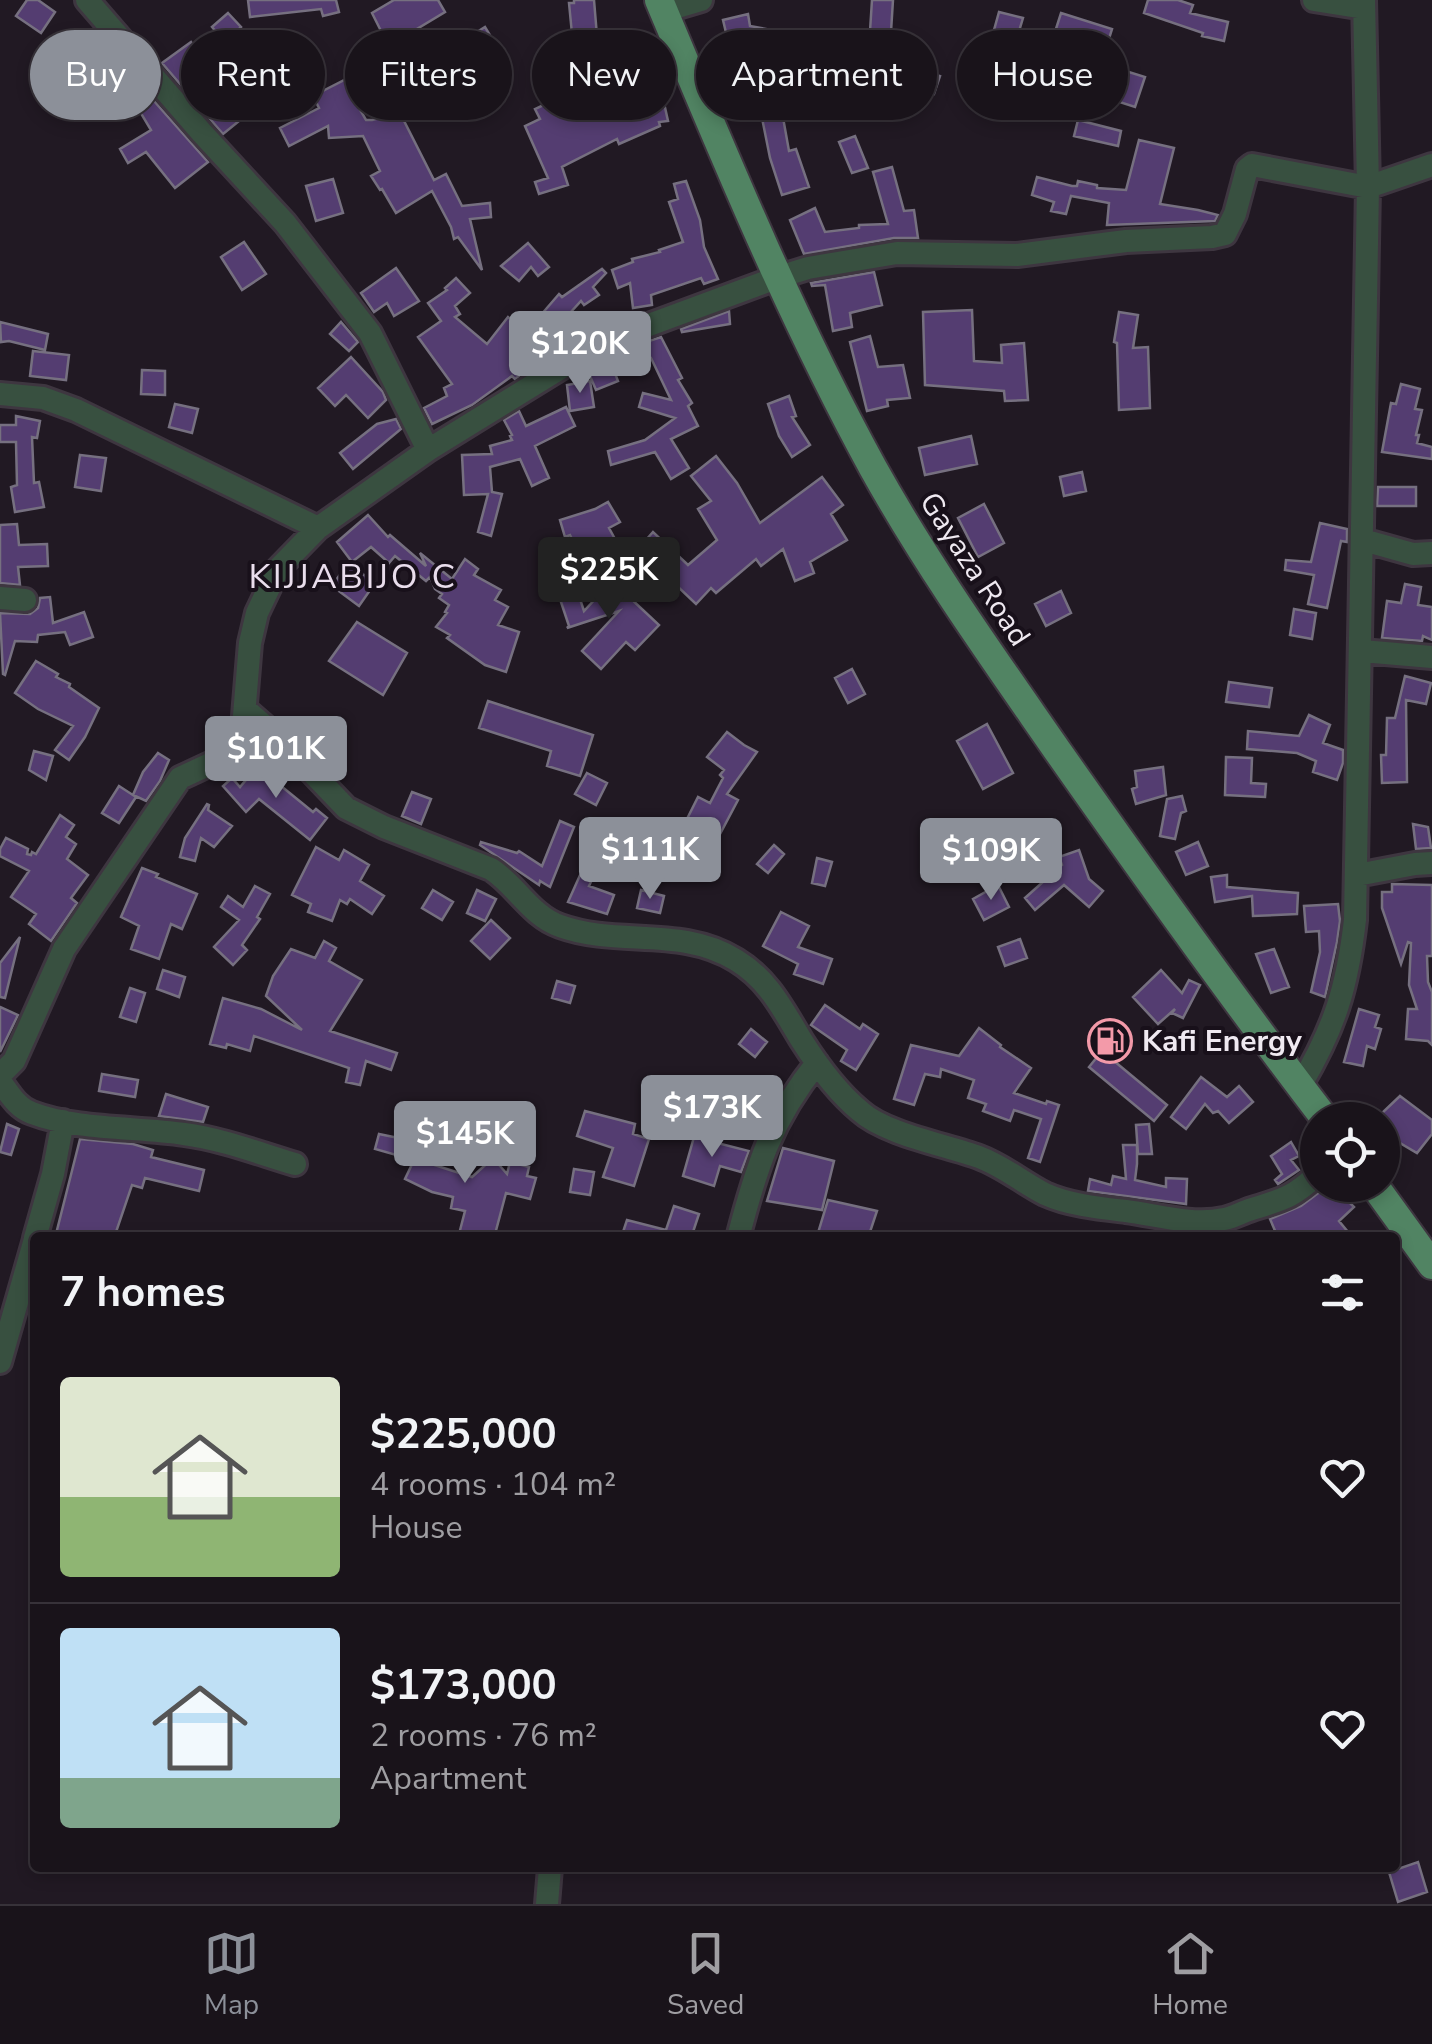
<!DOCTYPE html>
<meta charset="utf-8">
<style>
:root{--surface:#19131a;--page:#221c23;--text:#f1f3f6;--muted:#9f9ea2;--line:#373239;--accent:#8c9099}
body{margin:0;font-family:"Nunito Sans",sans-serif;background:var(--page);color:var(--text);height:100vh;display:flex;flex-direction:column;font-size:38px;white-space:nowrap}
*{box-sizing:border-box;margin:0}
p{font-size:32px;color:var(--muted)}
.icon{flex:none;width:55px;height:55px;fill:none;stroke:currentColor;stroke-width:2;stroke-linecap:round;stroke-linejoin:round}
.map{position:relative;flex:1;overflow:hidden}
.sheet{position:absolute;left:30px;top:1232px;width:1370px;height:640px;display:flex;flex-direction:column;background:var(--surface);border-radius:10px;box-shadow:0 5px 15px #0003,0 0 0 2px var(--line)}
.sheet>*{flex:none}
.banner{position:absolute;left:30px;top:30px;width:1372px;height:90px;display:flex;gap:20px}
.fabs{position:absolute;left:1300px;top:1102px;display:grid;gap:20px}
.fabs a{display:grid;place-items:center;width:100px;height:100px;border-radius:50%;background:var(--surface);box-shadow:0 5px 15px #0003,0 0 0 2px var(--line);font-size:50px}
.price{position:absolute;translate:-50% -85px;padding:0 22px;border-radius:10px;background:var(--accent);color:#fff;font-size:32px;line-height:65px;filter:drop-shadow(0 2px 5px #0008)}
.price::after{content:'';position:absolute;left:50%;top:60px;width:30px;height:22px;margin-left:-15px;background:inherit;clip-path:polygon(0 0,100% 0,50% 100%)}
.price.on{background:#222;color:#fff}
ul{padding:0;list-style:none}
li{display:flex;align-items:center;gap:30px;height:250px;padding:0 30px}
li+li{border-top:2px solid var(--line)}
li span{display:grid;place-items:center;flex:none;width:280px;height:200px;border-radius:10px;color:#555}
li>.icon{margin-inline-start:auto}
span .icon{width:120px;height:120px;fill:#fffc;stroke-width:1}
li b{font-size:42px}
h2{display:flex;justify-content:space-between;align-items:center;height:120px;padding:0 30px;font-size:42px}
.pill{padding:0 35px;border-radius:45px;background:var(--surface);box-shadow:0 5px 15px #0003,0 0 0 2px var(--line);font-size:35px;line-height:90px}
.pill.on{background:var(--accent);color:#fff}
.menu{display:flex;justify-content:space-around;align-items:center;height:140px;border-top:2px solid var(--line);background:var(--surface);font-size:28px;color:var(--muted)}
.menu a{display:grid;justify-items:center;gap:5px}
.menu .on{color:var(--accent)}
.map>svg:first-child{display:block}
.building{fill:#543d71;stroke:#767080;stroke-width:2.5}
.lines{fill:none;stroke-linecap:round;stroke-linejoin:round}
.minor-casing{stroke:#3e3640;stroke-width:28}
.major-casing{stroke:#3e3640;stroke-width:32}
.minor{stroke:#385040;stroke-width:22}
.major{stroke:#518463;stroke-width:28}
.labels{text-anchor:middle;stroke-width:8;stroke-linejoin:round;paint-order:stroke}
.street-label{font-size:30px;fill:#efe9f1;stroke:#18101a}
.poi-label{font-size:30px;font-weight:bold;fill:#efe9f1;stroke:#18101a;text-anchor:start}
.quarter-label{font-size:35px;letter-spacing:2.5px;fill:#e9ddec;stroke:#18101a}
</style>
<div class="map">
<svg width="1432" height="1904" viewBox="0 0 1432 1904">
<rect width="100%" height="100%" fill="#211923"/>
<path class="building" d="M27,0h11l17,12 -14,21 -25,-17z
M248,0h88l3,12 -16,4 -2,-7 -71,8z
M394,0h44l7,12 -33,20 17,30 56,-35 11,18 -74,47 -19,-29 -5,2 -26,-52z
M574,0h20l4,48 27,-6 4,19 6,-1 3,24 6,-2 9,23 11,-2 4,18 -9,1 1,4 -41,18 -2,-5 -55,28 6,18 -29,9 -4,-12 13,-4 -23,-52 15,-7 -5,-10 38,-18 -1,-8 19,-4 -7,-46 -12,1 -3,-31h5z
M872,0h21l-2,32 -21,-1z
M1148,0h30l15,5 -3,8 38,9 -4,19 -22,-5 1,-3 -59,-20z
M999,12l24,6 -9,30 -23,-7z
M228,13l13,14 -2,2 19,22 10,18 -19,10 10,26 -18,7 3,5 -21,17 -61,-71 29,-21 28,38 20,-21 -27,-32z
M1061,13l51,16 -4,13 -30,-9 -2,5 -21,-6z
M748,14l2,12 43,8 -1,5 12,-1 1,21 -42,-8 -31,7 -9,-38z
M110,50l9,10 -23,21 -9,-10z
M1013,56l24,8 -6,17 31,10 -5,14 -54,-20z
M843,61l9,3 1,27 -48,1 3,7 -26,13 7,39 7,-2 13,38 -27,8 -12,-37 -8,-40 -4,2 -8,-19 21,-10 3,5z
M903,65l37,11 -6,18 -37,-12z
M1116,68l29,9 -10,30 -28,-9z
M360,72l6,12 -11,5v12l11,19h6l28,-7 34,67 12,-6 16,32 28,-3 1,14 -21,2 12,51 -24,-33 -4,2 -3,-12 -19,-36 -36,22 -14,-24 -2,1 -9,-14 9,-5 -17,-35 -34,2 -1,-12 -39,20 -9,-18 39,-20 -6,-12z
M146,92l62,70 -33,26 -29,-36 -18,11 -8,-14 31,-19 -18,-30z
M488,95l2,12 -37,8 -2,-13z
M1078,120l43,11 -3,15 -44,-10z
M855,136l13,32 -16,5 -13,-31z
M1139,140l35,8 -14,56 38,6 20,5 -3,6 -108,4 2,-22 -38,-7 -5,18 -15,-3 3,-9 -22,-7 5,-18 35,9h5l1,-5 19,4v3l29,2z
M892,167l12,44 10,-1 4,28h-24l-90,16 -14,-34 25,-12 10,24 34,-4v-3l29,-1 -15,-52z
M333,179l10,34 -27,8 -10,-35z
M686,181l14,39 4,27 14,32 -14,5 -3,-6 -50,17 1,10 -19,3 -3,-25 -12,5 -6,-18 21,-8 -1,-3 28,-7 -1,-2 24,-8 -14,-40 9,-3 -4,-15z
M244,242l22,32 -24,16 -21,-33z
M528,243l21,24 -11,9 -7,-9 -12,14 -18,-15z
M396,268l23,33 -25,15 -7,-13 -13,9 -13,-19z
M602,269l4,4 -13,14 6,8 -15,10 -3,-4 -32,35 5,5 -5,5 7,7 -23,15 -3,-3 -11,11 -4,3 -3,-3 -40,29 -40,19 -8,-16 23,-12 -3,-8 8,-4 -34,-47 23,-16 -13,-18 19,-13 -2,-2 11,-10 14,15 -15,13 5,8 -5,3 32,27 21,-27 10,8 7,-9 9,7 25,-29 3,3z
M874,272l8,33 -32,8 2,14 -19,4 -8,-46 -13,1 -1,-3z
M972,310l2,51 28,2 -1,-18 23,-2 4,57 -23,1 -1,-10 -79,-6 -2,-73z
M729,311l1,13 -48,8 -1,-3z
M1119,312l19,3 -5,33 15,-1 2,61 -31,2 -2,-67 -3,-1z
M0,322l48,12 -3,16 -36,-9 -8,1z
M341,322l17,20 -9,9 -19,-17z
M870,336l8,31 25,-2 7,33 -23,2 1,6 -21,5 -17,-69z
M661,337l21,41 -4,2 14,23 -4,3 10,20 -27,13 18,29 -18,11 -16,-27 -44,13 -3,-14 37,-11 30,-22 -36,-11 4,-14 28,7 -20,-42 -5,2 -6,-16z
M33,351l36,4 -3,25 -36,-4z
M351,357l32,35 3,8 -18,18 -22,-23 -11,11 -17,-18z
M609,358l9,23 -22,9 -9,-21z
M142,370l23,1v24l-24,-1z
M590,381l4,26 -24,4 -3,-26z
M1401,384l19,5 -5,20 7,1 -6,25h3l-2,8 15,4v12l-50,-7 9,-49 5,1z
M789,396l7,20 -4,1 18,28 -18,12 -13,-21 -11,-32z
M175,404l23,5 -6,24 -23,-6z
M566,407l9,19 -40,20 14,32 -17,8 -12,-27 -30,8 2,25 10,2 -11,42 -13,-4 10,-38 -24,1 -2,-40 30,-1 -2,-8 22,-6 -2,-4 2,-1 -8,-15 15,-9 7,15z
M16,416l24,5 -3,17 -5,-1 2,46 5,-1 5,25 -29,5 -4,-25 6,-2 -1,-43h-16v-17h16z
M396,419l5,10 -48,40 -13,-16 37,-29z
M971,436l6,28 -52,11 -6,-27z
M80,455l26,3 -5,33 -26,-4z
M716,456l21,27 23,40 62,-46 21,28 -12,9 16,26 -37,22 4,11 -19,8 -12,-32 -22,17 -5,-7 -40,34 -5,-5 -15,16 -58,-55 15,-17 35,33 29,-25 -19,-31 13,-8 -20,-25z
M1082,472l4,19 -22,5 -4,-19z
M1378,487h38v19h-39z
M608,502l12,20 -11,6 6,11 -33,19 -12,-23 -5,2 -5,-17 35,-11z
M984,504l20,39 -26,14 -20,-39z
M368,515l20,22 2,-2 36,31 -6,-13 32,26 13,-20 13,10 -4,6 27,15 -6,10 13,7 -10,18 21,7 -13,40 -21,-7 -38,-27 3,-3 -14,-8 11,-14 -2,-1 4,-7 -10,-7 3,-4 -7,-5 -5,-12 -4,4 -31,-25 -6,7 -18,-16 -19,15 -15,-20z
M1320,523l27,6v13l-6,-1 -14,67 -19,-4 6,-29 -29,-5 1,-10 25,2z
M17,524l2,21 28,-1 1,22 -30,1 2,18 -20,-2v-58z
M348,563l27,20 -16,23 -27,-20z
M612,581l47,44 -24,25 -9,-8 -25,27 -19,-18 37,-40 -52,17 2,-2 -11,-33 18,-6 8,24z
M1405,584l16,3 -3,18 14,2v33l-9,-4 -1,5 -40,-3 5,-37 14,2z
M1061,591l10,22 -25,13 -11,-22z
M50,597l3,26 31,-11 9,25 -23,8 -5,-13 -27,3 -1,7 -22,-1 -10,34 -2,-1 -3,-61 30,1 8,-6 2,-10z
M1294,609l22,4 -4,26 -22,-4z
M357,622l50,31 -24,42 -54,-34z
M36,661l22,13 -2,3 14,7 -1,3 30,21 -14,29 -16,23 -14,-10 18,-24 -35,-17 -23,-16z
M852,669l13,25 -17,9 -13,-25z
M1405,676l26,7 -5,21 -20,-4 1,82 -25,1 -1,-28h5l1,-37h8z
M1229,682l43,6 -3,19 -43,-5z
M488,701l105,34 -13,41 -33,-10 4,-15 -72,-23z
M1309,715l21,10 -7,18 20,7v13l-6,17 -24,-8 3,-11 -19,-8 -50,-4 1,-18 51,5z
M987,724l26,49 -30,16 -26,-48z
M727,732l17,13 13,7 -30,42 11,6 -18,34 -32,-17 10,-20 12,6 13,-25 -3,-3 4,-5 -17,-13z
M34,751l19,5 -7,24 -17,-10z
M158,753l11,7 -9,21 -14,20 -13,-6 10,-23z
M1226,757l26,1 -1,25 15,1 -1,13 -40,-2z
M261,762l12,11 -3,4 43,35 3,-3 11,9 -17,22 -51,-41 -13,13 -23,-26 9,-8 8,9z
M1163,767l3,28 -30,9 -4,-15 5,-2 -2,-16z
M587,773l20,10 -11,22 -21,-11z
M119,786l17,11 -17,26 -17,-10z
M412,792l19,7 -10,25 -19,-8z
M1182,796l4,15 -5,2 -6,26 -15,-3 7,-37z
M207,804l2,1 -1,5 24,16 -18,21 -13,-9 -6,23 -15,-4 5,-19z
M60,815l14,10 -8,12 10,7 -9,15 21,16 -17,23 6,5 -26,38 -22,-17 7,-10 -25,-17 18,-26 -29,-15v-7l6,-11 22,11 -1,5 4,1 1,-3 4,2z
M560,821l14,6 -24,60 -10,-6 -1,4 -59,-40 1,-3 36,11 2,-2 23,15z
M1413,824l15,3 3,21 -15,1z
M1198,842l10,24 -22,9 -10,-23z
M774,845l10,9 -16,19 -11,-9z
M316,847l23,13 5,-10 25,15 -9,16 24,15 -12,18 -22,-15 -3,5 -7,-4 -8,21 -24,-9 3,-8 -19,-9z
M1079,850l10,29 14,12 -14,16 -25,-22 -29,25 -10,-12 37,-33 -3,-8z
M817,858l15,4 -7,24 -13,-3z
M585,864l12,5 -8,17 25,9 -7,19 -39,-12z
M142,868l16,6 -2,3 41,17 -15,35 -11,-5 -12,35 -28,-10 8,-23 -18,-9z
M1227,875v12l71,6 -1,21 -44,2 -1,-20 -37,6 -4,-25z
M1392,884l40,1v71h-5l1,26 4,10v53l-4,-4 -22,-2 2,-30h9l-8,-24 2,-42 -3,-1 -7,22 -19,-56v-16h10z
M998,885l11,22 -25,13 -11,-21z
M255,886l15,8 -13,23 3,2 -18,26 5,5 -14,15 -19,-18 25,-27 -18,-13 7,-11 15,11z
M433,890l20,12 -11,18 -20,-12z
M477,890l19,9 -11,22 -18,-8z
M641,890l23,6 -4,17 -23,-5z
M1338,904l2,17 -3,21 -12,55 -14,-5 9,-40 -1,-21 -13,1 -2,-26z
M781,912l28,14 -11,21 34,12 -9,25 -29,-10 4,-10 -35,-18z
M491,920l19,18 -20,21 -19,-18z
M20,937l-15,61 -5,-1v-34z
M1020,939l7,19 -22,8 -7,-19z
M324,941l12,7 -7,13 33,19 -32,51 67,22 -6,17 -25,-9 -6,24 -14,-3 3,-14 -95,-32 -4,15 -23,-7 -1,4 -16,-4 13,-46 38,11 41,21 -36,-34 7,-20 18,-27 24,9z
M1274,949l15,38 -18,6 -15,-39z
M163,970l22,7 -6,20 -22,-8z
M1161,970l21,23 7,-13 11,5 -17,33 -11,-5 3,-4 -17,15 -25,-27z
M557,981l18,5 -5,17 -18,-5z
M130,988l15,5 -9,29 -16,-5z
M825,1005l35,24 3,-5 15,10 -22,36 -15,-9 6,-11 -36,-25z
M0,1007l18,8 -18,37z
M1359,1009l20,6 -4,12 6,2 -6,20 -8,-3 -4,20 -19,-4z
M979,1028l22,17 -1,2 31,21 -17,25 32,11 1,-3 12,4 -19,57 -12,-4 13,-39 -27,-9 -4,11 -27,-10 3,-7 -18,-6 6,-18 -33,-11 -1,8 -15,-3 -11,31 -20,-6 17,-54 48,11z
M751,1029l16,13 -12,15 -16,-13z
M1102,1051l65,54 -13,16 -65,-54z
M102,1074l36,6 -3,17 -36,-6z
M1201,1077l26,20 12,-11 14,16 -24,21 -11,-12 -5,2 -8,-9 -19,25 -15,-12z
M166,1094l42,13 -5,15 -44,-6z
M1400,1096l32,24v14l-15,19 -24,-14 -11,7v-33z
M585,1111l50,13 -2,10 16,5 -15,47 -31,-9 10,-29 -36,-12z
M7,1124l12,5 -8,26 -11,-3z
M1149,1124l3,30h-14l-2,-29z
M379,1134l34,7 18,8 -6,13 47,15 21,-19 14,16 3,-12 19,5 -2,9 9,2 -6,21 -24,-6 -12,45h-36l7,-27 -14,-3 2,-11 -21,-5 -27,-13 9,-19 -39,-11z
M694,1137l55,14 -8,21 -21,-6 -6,20 -31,-10z
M80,1139l53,5 20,6 -2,7 53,13 -5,21 -54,-13 -3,10 -10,-3 -18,53h-59z
M1291,1142l8,14 -8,4 8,10 -21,14 -3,-4 7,-6 -11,-18z
M1123,1145h14v19l-2,16 31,7v-9l21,1 -1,25 -98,-13 2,-12 21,6 2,-9 13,3z
M783,1148l51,13 -12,49 -55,-9z
M574,1169l20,3 -4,23 -20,-3z
M1329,1185h3l9,16 3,-4 10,10 -15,14 14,17h-75l1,-5h-3l-6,-14 31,-13z
M828,1200l49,11 -9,27h-36l-14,-5z
M674,1206l25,8 -8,24h-60l-9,-3 5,-15 39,10z
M1418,1862l9,30 -29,10 -9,-30z"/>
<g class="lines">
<g class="minor-casing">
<path id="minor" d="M87,0l115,133 83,90 85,110 58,117
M1314,0l50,8
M664,11l37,-11
M0,394l43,4 33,12 242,118 110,-78 175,-108 176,-65 29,-9 89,-15 120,2 109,-14 86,-4 13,-3 10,-20 12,-45 5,-4 116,22 64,-22
M1363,540l50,14 19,-1
M0,598l25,2
M1362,651l70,6
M245,709l38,33 63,66 38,19 107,42c25,16 40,47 69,57 58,21 121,0 176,34 33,20 47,50 66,81 16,25 35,51 58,70 25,23 86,34 119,46 24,9 43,25 66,37 24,11 55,14 81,17 31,4 67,15 98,8 10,-2 18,-7 28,-10 32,-10 40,-11 66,-35
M1357,875l58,-11 17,-1
M0,1075l14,-14 50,-112 116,-171 45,-21 11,-11 7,-18 7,-85 7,-30 21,-44 40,-41
M0,1081c9,12 17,27 32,32 44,17 105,14 152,21 38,5 74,19 111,30
M1300,1086c35,-59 47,-98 55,-166l13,-733 -4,-187
M35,1238l18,-64 10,-53
M738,1238c18,-70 33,-118 79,-175
M0,1362l35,-123
M547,1904l3,-36"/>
</g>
<g class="major-casing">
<path id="major" d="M659,0c66,158 132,318 214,468 55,99 121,191 186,285 87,124 175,247 267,367
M1374,1185l58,80"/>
</g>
<use href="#minor" class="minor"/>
<use href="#major" class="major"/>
</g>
<defs>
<g id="fuel-ring" transform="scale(2.25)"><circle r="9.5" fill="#18101a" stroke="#f39aa9" stroke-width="1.5"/><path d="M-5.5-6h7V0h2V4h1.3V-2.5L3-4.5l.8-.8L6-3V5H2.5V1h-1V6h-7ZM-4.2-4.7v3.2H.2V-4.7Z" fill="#f39aa9"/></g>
</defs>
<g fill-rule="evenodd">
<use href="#fuel-ring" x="1110" y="1041"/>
</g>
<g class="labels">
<g class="street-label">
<text transform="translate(975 569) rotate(57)" y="10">Gayaza Road</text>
</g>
<g class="poi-label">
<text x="1142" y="1051">Kafi Energy</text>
</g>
<g class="quarter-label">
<text x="353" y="588">KIJJABIJO C</text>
</g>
</g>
</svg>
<div class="fabs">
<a><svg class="icon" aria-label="locate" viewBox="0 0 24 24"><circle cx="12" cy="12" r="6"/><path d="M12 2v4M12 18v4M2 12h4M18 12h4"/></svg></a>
</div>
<b class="price" style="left:580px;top:396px">$120K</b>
<b class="price on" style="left:609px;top:622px">$225K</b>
<b class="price" style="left:276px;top:801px">$101K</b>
<b class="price" style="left:650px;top:902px">$111K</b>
<b class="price" style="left:991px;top:903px">$109K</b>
<b class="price" style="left:712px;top:1160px">$173K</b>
<b class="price" style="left:465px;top:1186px">$145K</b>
<div class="banner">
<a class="pill on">Buy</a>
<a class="pill">Rent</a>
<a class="pill">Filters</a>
<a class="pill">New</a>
<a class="pill">Apartment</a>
<a class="pill">House</a>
</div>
<section class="sheet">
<h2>7 homes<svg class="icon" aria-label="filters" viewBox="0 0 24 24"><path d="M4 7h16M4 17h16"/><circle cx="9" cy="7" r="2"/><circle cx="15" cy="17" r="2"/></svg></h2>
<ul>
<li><span style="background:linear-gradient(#dfe7d0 60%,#8fb573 0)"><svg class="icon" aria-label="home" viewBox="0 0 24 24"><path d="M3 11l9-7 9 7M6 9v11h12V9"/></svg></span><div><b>$225,000</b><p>4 rooms · 104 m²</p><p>House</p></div><svg class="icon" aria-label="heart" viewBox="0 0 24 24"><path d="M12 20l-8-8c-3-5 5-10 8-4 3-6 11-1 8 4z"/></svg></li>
<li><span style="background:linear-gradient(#bfe0f5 75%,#7fa58c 0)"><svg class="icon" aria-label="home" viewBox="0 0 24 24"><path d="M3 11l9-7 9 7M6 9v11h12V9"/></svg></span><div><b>$173,000</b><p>2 rooms · 76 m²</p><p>Apartment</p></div><svg class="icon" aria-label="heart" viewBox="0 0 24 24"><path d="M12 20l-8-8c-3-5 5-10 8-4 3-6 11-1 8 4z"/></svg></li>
</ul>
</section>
</div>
<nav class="menu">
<a class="on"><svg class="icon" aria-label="map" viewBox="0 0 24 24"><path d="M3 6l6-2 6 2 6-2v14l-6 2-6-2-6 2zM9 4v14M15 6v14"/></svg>Map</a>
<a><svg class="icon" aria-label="saved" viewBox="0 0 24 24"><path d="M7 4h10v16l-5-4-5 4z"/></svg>Saved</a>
<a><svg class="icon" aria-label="home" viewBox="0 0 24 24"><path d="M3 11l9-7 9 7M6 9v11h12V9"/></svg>Home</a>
</nav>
